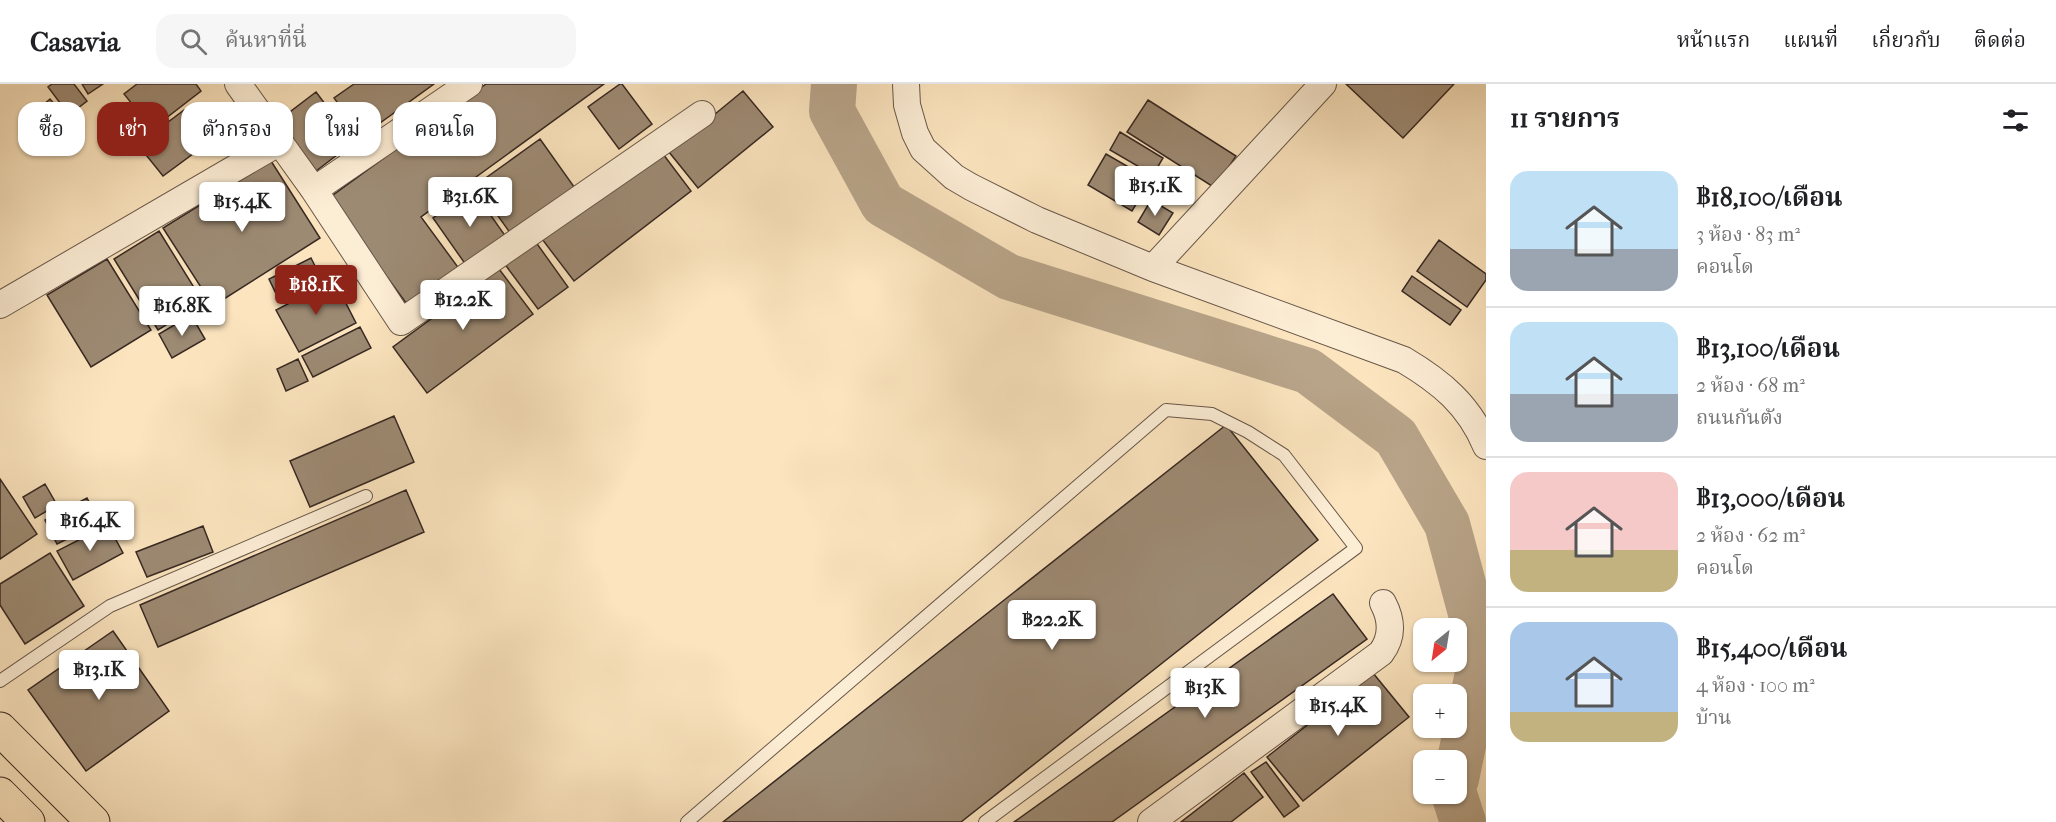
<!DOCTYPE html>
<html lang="th">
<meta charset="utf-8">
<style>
:root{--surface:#fff;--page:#f6f6f6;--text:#202124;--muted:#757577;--line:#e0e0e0;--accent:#8f2418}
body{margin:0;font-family:"IM FELL French Canon","Noto Serif Thai",serif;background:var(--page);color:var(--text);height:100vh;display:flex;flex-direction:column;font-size:22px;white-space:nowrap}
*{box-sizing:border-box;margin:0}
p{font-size:20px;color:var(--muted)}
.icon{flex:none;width:33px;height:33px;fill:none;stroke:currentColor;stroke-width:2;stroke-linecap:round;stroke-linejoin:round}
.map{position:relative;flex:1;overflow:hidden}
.panel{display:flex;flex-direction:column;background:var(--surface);width:570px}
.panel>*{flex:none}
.banner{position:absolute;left:18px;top:18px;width:570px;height:54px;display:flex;gap:12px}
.needle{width:39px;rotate:210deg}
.fabs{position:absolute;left:1413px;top:534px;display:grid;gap:12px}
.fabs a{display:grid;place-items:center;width:54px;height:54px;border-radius:12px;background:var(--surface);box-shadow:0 2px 4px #0004;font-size:30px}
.price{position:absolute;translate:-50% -51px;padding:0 14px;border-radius:6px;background:#fff;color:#222;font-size:20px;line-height:39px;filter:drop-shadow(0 2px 3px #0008)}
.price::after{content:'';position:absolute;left:50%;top:36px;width:18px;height:14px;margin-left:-9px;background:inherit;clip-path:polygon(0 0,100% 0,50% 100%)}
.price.current{background:var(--accent);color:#fff}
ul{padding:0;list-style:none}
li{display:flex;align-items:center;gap:18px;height:150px;padding:0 24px}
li+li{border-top:2px solid var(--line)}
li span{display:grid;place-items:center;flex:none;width:168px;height:120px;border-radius:18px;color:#555}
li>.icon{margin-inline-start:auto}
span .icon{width:72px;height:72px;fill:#fffc;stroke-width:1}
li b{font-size:26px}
h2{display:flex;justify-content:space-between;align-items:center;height:72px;padding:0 24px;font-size:26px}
.tag{padding:0 21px;border-radius:18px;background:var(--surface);box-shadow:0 2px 4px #0004;font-size:21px;line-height:54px}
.tag.current{background:var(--accent);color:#fff}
header{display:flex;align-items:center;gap:36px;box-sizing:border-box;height:84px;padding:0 30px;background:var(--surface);border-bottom:2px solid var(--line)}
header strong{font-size:28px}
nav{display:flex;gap:33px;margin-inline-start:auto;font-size:21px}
.search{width:420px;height:54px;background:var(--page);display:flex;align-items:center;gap:15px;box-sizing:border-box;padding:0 21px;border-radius:18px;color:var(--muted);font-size:22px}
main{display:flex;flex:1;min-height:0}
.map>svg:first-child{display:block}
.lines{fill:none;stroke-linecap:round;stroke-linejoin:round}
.river{stroke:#b8a489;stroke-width:46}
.building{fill:#9d8a73;stroke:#372822;stroke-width:1.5}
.service-casing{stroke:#685749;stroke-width:14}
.minor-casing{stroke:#685749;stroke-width:28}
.primary-casing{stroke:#372822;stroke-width:35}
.service{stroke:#fcedd5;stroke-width:12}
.minor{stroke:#fcedd5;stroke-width:26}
.primary{stroke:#fbe4be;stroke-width:33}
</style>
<header>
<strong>Casavia</strong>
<div class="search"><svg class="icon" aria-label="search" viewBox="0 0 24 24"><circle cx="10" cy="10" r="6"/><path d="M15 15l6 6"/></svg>ค้นหาที่นี่</div>
<nav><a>หน้าแรก</a><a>แผนที่</a><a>เกี่ยวกับ</a><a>ติดต่อ</a></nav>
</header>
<main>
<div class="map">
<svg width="1486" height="738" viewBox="0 0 1486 738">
<rect width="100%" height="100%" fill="#fbe4be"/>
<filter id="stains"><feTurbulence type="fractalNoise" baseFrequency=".00333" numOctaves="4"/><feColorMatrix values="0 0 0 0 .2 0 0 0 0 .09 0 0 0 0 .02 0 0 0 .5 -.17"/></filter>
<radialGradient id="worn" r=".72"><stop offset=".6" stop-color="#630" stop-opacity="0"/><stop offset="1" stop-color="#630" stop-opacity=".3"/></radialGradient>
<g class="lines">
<path class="river" d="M834,0l-2,27 51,93 126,73 299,94 88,66 51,87 35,130 -26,125
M1454,710l9,28"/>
</g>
<path class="building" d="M52,0h22l13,17 -18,14 -21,-28z
M82,0h21l-15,10z
M137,0h59l5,7 -49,38 -28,-35z
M354,0h80l-72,52 -28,-38z
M486,0h118l-183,133 39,53 -51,37 -80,-109z
M620,0h2l30,40 -33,25 -31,-42z
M1346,0h108l-51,54z
M743,7l30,36 -75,61 -29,-36z
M316,8l38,50 -38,29 -38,-50z
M50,15l16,19 -15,12 -15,-19z
M1148,16l88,56 -21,32 -88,-56z
M184,26l25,32 -46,34 -25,-31z
M1120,48l43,26 -10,17 -43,-25z
M540,55l37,52 -64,46 -37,-52z
M660,66l31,41 -117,90 -32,-42z
M1106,70l45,26 -19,31 -44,-26z
M271,77l49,77 -107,68 -50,-78z
M473,106l33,47 -40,28 -33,-47z
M1151,116l22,13 -14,22 -21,-13z
M159,147l44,71 -45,28 -44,-71z
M1439,156l47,34v6l-19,27 -50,-36z
M535,157l33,46 -30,22 -34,-46z
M311,174l11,22 -42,22 -11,-23z
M107,175l44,71 -60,37 -44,-72z
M499,185l34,45 -106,79 -34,-46z
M1412,192l49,34 -11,15 -48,-34z
M334,196l22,43 -57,29 -23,-42z
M191,231l14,24 -33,19 -13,-24z
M360,243l11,21 -58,29 -11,-21z
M298,275l10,22 -22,10 -9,-22z
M394,332l20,46 -104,45 -20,-46z
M1226,341l92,115 -357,282h-238z
M0,395l37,55 -37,25z
M45,400l12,21 -22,13 -12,-21z
M406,406l18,42 -266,115 -18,-42z
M87,414l13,25 -43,21 -12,-24z
M108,441l15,28 -50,27 -16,-29z
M203,442l10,26 -66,25 -11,-25z
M50,469l34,53 -59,38 -25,-39v-21z
M1333,510l34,45 -255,183h-98z
M113,547l56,80 -83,60 -58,-81z
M1373,589l36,44 -106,84 -36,-44z
M1266,678l33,44 -15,11 -33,-45z
M1244,689l19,24 -32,25h-50z"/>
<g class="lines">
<g class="service-casing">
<path id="service" d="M0,597l110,-75 256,-110
M687,738l479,-412 46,4 36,18 36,23 72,93 -371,274"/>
</g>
<g class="minor-casing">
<path id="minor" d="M238,0l76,106 87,132 301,-208
M906,0l1,21 8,28 8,16 31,28 17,10 66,33 116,48 251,92c37,22 65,45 82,86
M314,106l155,-106
M1153,184l170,-184
M0,221l280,-163
M1151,738l230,-169c12,-16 11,-33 2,-50"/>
</g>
<g class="primary-casing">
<path id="primary" d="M0,645l93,93
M0,710l28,28"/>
</g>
<use href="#service" class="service"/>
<use href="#minor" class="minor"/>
<use href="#primary" class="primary"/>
</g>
<rect width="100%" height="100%" filter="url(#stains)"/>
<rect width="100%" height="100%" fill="url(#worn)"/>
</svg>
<div class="fabs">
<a><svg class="needle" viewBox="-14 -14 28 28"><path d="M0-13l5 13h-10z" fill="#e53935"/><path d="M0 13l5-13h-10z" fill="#757577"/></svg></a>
<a>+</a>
<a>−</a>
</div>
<b class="price" style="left:1155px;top:133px">฿15.1K</b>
<b class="price" style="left:470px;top:144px">฿31.6K</b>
<b class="price" style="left:242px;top:149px">฿15.4K</b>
<b class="price current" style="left:316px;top:232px">฿18.1K</b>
<b class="price" style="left:463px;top:247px">฿12.2K</b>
<b class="price" style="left:182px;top:253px">฿16.8K</b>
<b class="price" style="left:90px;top:468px">฿16.4K</b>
<b class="price" style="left:1052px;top:567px">฿22.2K</b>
<b class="price" style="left:99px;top:617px">฿13.1K</b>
<b class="price" style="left:1205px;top:635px">฿13K</b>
<b class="price" style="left:1338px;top:653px">฿15.4K</b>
<div class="banner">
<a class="tag">ซื้อ</a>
<a class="tag current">เช่า</a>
<a class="tag">ตัวกรอง</a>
<a class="tag">ใหม่</a>
<a class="tag">คอนโด</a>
</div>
</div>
<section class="panel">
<h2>11 รายการ<svg class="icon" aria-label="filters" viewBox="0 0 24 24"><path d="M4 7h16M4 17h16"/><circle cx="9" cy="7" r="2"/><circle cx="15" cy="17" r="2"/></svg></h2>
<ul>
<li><span style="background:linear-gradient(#bfe0f5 65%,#9aa5b1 0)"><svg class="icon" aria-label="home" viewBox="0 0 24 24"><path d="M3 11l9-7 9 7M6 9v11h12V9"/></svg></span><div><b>฿18,100/เดือน</b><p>3 ห้อง · 83 m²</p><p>คอนโด</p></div></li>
<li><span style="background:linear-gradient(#bfe0f5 60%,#9aa5b1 0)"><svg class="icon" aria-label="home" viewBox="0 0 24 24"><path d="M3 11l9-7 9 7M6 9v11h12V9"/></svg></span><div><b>฿13,100/เดือน</b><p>2 ห้อง · 68 m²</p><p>ถนนกันตัง</p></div></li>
<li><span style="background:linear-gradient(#f6c9c9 65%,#c2b280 0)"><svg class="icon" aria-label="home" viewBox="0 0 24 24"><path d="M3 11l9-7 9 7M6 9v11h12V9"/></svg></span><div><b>฿13,000/เดือน</b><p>2 ห้อง · 62 m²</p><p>คอนโด</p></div></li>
<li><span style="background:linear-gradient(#a9c7e8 75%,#c2b280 0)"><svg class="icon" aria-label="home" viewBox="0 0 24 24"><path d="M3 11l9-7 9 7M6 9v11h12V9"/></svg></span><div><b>฿15,400/เดือน</b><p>4 ห้อง · 100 m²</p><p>บ้าน</p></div></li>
</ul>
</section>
</main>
